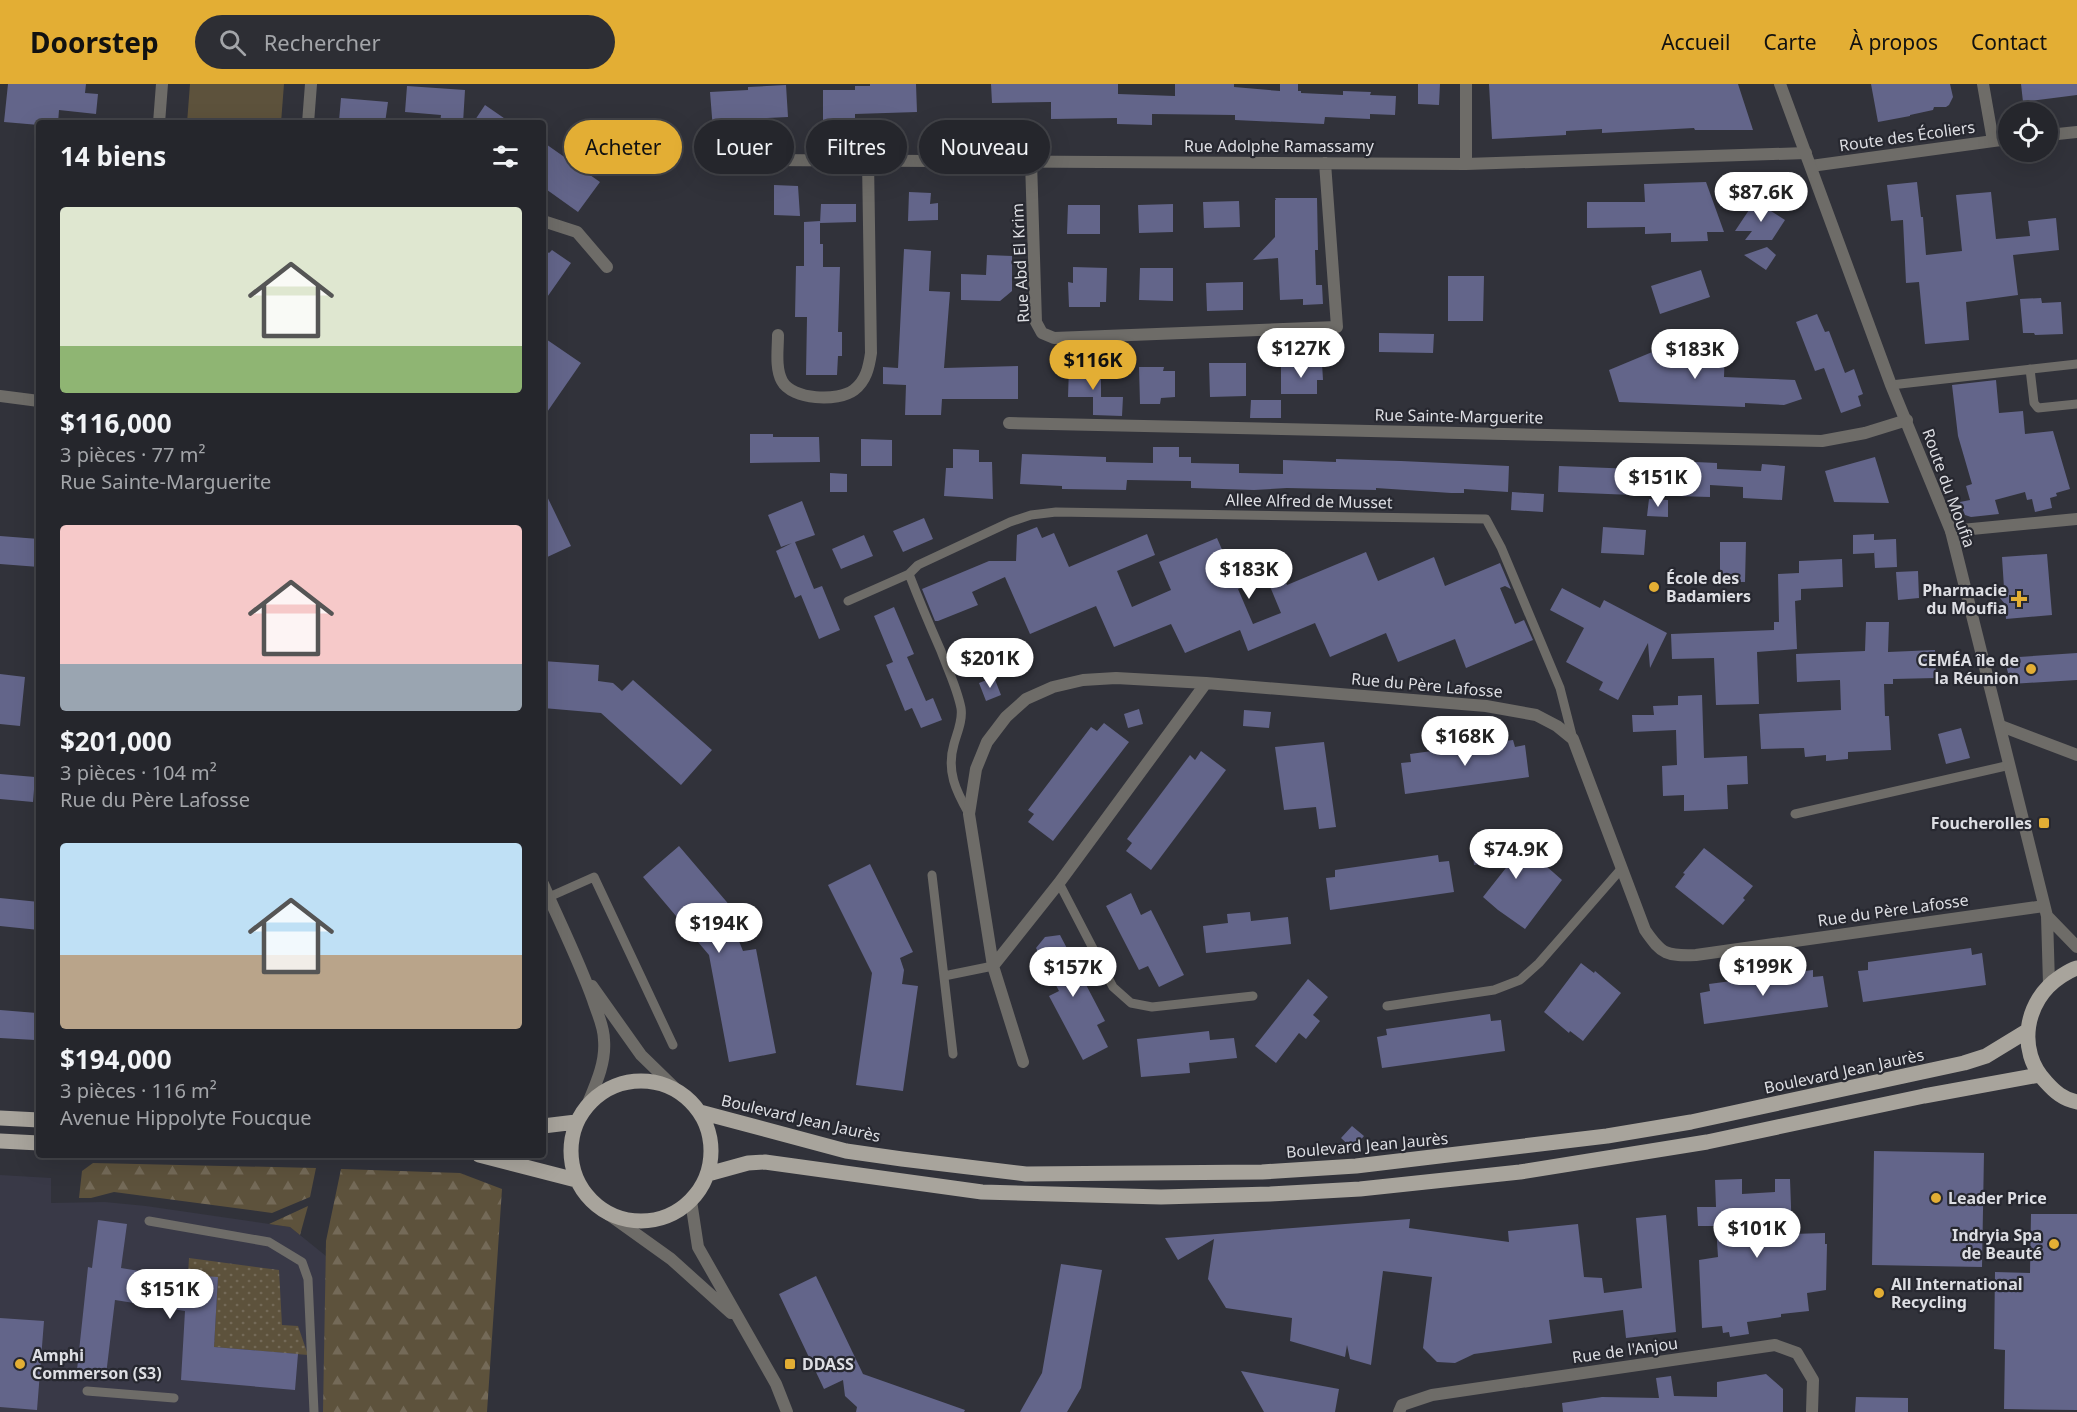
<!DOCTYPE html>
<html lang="fr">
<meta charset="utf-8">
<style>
:root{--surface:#25262c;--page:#2d2e34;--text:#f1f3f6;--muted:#a3a5a9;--line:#424348;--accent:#e3ae34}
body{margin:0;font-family:"Noto Sans",sans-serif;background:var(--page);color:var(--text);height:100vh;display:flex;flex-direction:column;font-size:22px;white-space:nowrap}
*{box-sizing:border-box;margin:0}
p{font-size:20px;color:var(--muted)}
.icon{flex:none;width:33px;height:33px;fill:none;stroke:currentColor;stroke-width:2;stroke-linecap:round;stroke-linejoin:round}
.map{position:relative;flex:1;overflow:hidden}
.drawer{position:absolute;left:36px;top:36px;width:510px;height:1038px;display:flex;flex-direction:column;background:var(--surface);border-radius:6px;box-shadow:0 6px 24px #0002,0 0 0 2px var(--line)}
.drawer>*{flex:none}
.banner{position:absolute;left:564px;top:36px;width:570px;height:54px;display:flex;gap:12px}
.controls{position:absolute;left:1998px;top:18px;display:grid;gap:12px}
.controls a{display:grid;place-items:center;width:60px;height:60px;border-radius:50%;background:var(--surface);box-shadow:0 6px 24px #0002,0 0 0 2px var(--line);font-size:30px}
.price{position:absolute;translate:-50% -51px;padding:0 14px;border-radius:21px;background:#fff;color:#222;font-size:20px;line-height:39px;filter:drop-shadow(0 2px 3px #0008)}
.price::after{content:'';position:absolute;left:50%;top:36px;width:18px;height:14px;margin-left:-9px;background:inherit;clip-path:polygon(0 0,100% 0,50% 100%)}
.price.selected{background:var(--accent);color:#111}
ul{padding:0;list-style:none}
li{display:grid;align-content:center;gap:12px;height:318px;padding:0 24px}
li span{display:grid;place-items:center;height:186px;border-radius:6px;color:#555}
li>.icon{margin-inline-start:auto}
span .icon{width:108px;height:108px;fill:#fffc;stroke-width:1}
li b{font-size:26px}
h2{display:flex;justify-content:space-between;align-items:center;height:72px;padding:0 24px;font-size:26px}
.tag{padding:0 21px;border-radius:27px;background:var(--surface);box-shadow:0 6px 24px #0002,0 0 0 2px var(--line);font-size:21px;line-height:54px}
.tag.selected{background:var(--accent);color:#111}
header{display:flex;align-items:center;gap:36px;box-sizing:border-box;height:84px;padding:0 30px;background:var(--accent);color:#111}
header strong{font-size:28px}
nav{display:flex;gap:33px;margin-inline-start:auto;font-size:21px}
.search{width:420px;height:54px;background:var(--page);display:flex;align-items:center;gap:15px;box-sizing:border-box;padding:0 21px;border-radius:33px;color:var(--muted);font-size:22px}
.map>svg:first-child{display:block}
.built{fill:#393947}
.grass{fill:url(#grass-dots)}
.forest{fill:url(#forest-firs)}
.park{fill:#5d523c}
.building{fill:#63658a;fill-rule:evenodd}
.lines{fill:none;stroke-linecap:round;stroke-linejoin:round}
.service{stroke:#6e6c68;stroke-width:9}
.minor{stroke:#6e6c68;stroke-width:12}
.tertiary{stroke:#6e6c68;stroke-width:12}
.primary{stroke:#a8a49c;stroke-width:15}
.poi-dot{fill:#e3ae34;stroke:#272830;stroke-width:2}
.labels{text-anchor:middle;stroke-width:4.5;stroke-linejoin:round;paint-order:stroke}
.street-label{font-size:16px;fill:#dddee3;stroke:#272830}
.poi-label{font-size:16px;font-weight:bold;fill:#dddee3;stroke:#272830;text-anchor:start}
</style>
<header>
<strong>Doorstep</strong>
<div class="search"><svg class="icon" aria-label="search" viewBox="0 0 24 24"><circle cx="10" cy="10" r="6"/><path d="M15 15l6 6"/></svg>Rechercher</div>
<nav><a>Accueil</a><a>Carte</a><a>À propos</a><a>Contact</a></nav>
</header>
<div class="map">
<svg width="2077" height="1328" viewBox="0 0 2077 1328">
<defs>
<pattern id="grass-dots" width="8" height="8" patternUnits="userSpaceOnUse" patternTransform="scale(1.5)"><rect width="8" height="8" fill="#5d523c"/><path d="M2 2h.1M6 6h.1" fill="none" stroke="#746a58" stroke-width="1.8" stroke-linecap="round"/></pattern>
<pattern id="forest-firs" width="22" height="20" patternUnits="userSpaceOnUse" patternTransform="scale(1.5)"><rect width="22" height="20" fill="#5d523c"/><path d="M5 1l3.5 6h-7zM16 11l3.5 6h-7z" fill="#746a58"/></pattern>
</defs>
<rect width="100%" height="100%" fill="#31323a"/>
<path class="built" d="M0,1091l51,3v25l54,-1 41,4 144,21 36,29 -2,156h-324z"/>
<path class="grass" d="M189,1174l90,12 3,55 16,1 10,29 -94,-8 4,-69 -30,-3z"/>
<path class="forest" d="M93,1079l223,5 -6,29 -38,16 -158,-21 -23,6h-12l3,-27z
M341,1085l119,4 42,16 -15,223h-164l3,-171z
M308,1122l-8,29 -10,-8 -21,-3z"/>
<path class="park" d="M190,0h94l-3,39h-94z"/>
<path class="building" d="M8,0h78l-1,9 13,1 -2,20 -37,-4 -1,13h-19v2l-35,-3z
M870,0h46l1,28 -62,2v13h-13v2h-19v-39h32v-4h15z
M991,0h127v10l57,2v-12h59v3l46,4v-7h18v7h3v2l42,2v-4l28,1 -1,3 26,1 -1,19 -25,-1v5l-45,-2 -1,7 -89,-4v-5l-83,-1v11l-35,-1v-6l-66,1v-17l-59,1z
M1418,0h22l-1,21 -21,-1z
M1489,0h249l15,46h-58l-1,-2 -92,5v-4l-36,2v4l-74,4z
M1871,0h79l3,13 -4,8 -3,2h-12l-1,3 -23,5v1l-32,6z
M2021,0h56v11l-54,7z
M786,1l2,32 -38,2v4l-9,1v4l-28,2 -3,-38 38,-2v-3z
M407,2l58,4 -2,33h-23l1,-8 -36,-3z
M341,14l47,4 -3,21 -46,-2z
M485,21l26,18h-38z
M543,58l57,40 -22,30 -35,-25z
M1706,98l18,50h-17l1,9 -37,1v-9l-26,1v-7l-58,1v-26h58l-1,-18z
M1917,98l4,35h2l3,38 36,-4 -6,-56 35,-3 5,47 34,-3 -2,-15 28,-3 3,32 -46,5 5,40 -52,7 3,38 -44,4 -6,-62 -13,1 -3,-63 -12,1 -4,-36z
M774,101l24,1 2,30 -26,-1z
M909,108l22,1 -1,11 8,-1v17l-30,1z
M1275,114h42l1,52h-3l1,35h6l1,19 -20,1v-6l-23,1 -2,-42 -25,2 22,-23v-37h1z
M1239,117l1,26 -36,1 -1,-26z
M1755,117l30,19 -13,20h-27l7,-9h-17z
M821,120h35v18l-36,1z
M1173,120v28l-34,1 -1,-28z
M1068,121h32v29h-33z
M820,137v23h3v23h17l-2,65h4v24h-4l-1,19h-31l1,-58h-12l1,-51h8v-44z
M1767,163l9,8 -10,15 -22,-15z
M543,165l6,4 3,-3 19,13 -28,40z
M904,165l27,2 -2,40 21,1 -6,76 74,-2v33h-76l-1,16h-36l1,-30 -23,-1v-17l15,1z
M987,171l25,1v35l-12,10 -39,-1v-26l25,1z
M1073,183l34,1 -1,34h-6v5h-31l-1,-25 5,1z
M1140,184h33v33l-34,-1z
M1701,186l9,27 -50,17 -9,-28z
M1448,192h36l-1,45h-35z
M1243,198v28l-36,1 -1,-28z
M2041,214l1,5 19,-1 2,32 -28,1 -1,-2h-11l-3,-34z
M1817,230l8,18 4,-1 16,42 9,-4 9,25 -5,2 3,10 -20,7 -17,-45 -9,3 -19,-49z
M1379,249l55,1 -1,19 -54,-1z
M543,253l38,26 -38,55z
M1713,259v4h12l-1,30 71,3 7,19 -18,6 -39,-2v4l-126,-5 -10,-32 60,-25z
M1209,279h37v33l-36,1z
M1303,279h19l1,17h-6v14h-36v-27h22z
M1069,283l32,1v29h22l-1,19 -29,-1v-18h-25z
M1139,283h25l-1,4h12v26l-14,1 -1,6h-20z
M1996,296l3,33 24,-2 2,23 28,-3 17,58 -14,4 1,3 -7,2 2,10 -17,4 -3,-13 -5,1 -2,-8 -30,8 4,14 -28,3 -6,-2 -2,-5 -3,-8 10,-2 -4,-14 6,-2 -14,-48 -6,-51z
M1251,316h30v18h-31z
M750,350h23v3h46l1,25 -70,1z
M861,355l31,1v26h-31z
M1153,363h26v10h12v6l48,1v9l44,1v-14l53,2v-3l65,2 108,5 -1,26 -44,-3v4h-13l-75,-5v2l-89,-2 -33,2 -63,-2v-7l-64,-1 -1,10 -64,-1v-3l-42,-2 2,-30 84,3v5l47,1z
M953,365l26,1v12h13l1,37 -49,-3 2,-28h7z
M1875,373l14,46 -55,-1 -9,-31z
M1695,378l22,1v6l44,2 1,-7 23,2 -3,34 -39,-2v-11l-33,-2v12l-34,-1 1,-29 17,1z
M1559,382l75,3 -1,26 -75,-3z
M830,389l17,1v18h-17z
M543,404l28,58 -28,13z
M1512,408l32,2 -1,18 -32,-2z
M1649,415l19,1v17l-21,-1z
M802,417l13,34 -20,7 19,47 8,-3 18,44 -21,9 -18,-44 -6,3 -19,-47 16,-8 -11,4 -13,-32z
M924,434l9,21 -30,13 -10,-21z
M1037,443l5,11 12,-5 15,34 78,-33 8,21 -38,16 15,36 39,-17 -12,-28 58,-24 13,30 42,-18 15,35 79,-33 12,29 56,-24 11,29 55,-23 11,26 -6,-3 -5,2 15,36 9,-4 9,20 -67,28 -11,-29 -57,23 -12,-29 -56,24 -15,-34 -67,28 -8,-21 -55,23 -14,-29 -57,23 -18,-41 -66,28 -25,-57 -33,15 6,13 -40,16h-3l-13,-32 67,-28h27l1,-26zM1266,493l15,36 -28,11 -15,-35z
M1603,443l43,3 -2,25 -43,-2z
M1874,450v6l22,-1 1,28 -22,1 -1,-18v3l-21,1v-19z
M864,451l9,21 -32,13 -9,-20z
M0,452l39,3v28l-39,-3z
M1720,458h26l-1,40h-25z
M2047,470l5,61 -46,4 -1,-15 -5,-6v-6l4,-4 -2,-31z
M1842,475l1,28 -42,2v11l-6,1 2,48 -40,3 2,52 -43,1 -2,-47 -42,1 -1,-25 103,-4v-8h5l-1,-48 21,-1v-12z
M1918,487l1,27 -21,2 -2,-28z
M1562,504l38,20 4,-8 63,33 -17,35 -2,-25 -30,57 -19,-10 4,-8 -37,-20 18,-34 -34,-18z
M894,523l20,47 -7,3 19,44 7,-3 9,22 -21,8 -9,-20 -7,3 -19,-46 7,-3 -19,-46z
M1866,538h23l-1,30 47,-2 1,28 -43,1v5h-9l1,32h4l2,34 -43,2v7l-22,2v-6l-21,2 -1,-9 -43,1 -2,-35 82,-4 -1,-30 -43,2 -1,-28 69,-3z
M2077,569v27l-66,4 -7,-26z
M543,577l56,4 -1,16 15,2 9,8 11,-11 79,70 -31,35 -80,-72 -58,-5z
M0,590l25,3 -5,49 -20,-2z
M994,593l7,18 -15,6 -7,-18z
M1702,611l2,63 43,-2 1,28 -21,1 1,24 -44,2v-16l-21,1 -1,-30 15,-1 -1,-35 -43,2 -1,-17h22l-1,-9 25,-1v-9z
M1139,625l4,15 -15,4 -4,-14z
M1244,626l27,2 -2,16 -26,-2z
M1104,639l25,19 -76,99 -25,-19 6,-8 -6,-4 63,-83 6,4z
M1961,644l9,30 -24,6 -8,-30z
M1513,656l2,7 10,-2 4,32 -124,17 -4,-31 10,-1 -1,-8z
M1324,658l12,85 -17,2 -3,-22 -32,3 -9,-63z
M1201,667l25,19 -75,100 -25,-19 6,-8 -5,-4 63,-84 5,5z
M0,690l35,3 -2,25 -33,-3z
M1510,752v5l26,19 1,-2 25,22 -37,49 -27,-19 -15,-13 30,-38 -39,6 -2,-16h4l-1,-11z
M679,762l64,75 -9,8 9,22 13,-2 20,104 -47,9 -20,-107 -66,-78z
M1704,764l49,38 -10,12 2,2 -22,25 -48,-38 10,-13 -2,-1z
M1438,771l1,7 10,-1 5,31 -124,18 -4,-32 9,-1v-7z
M870,780l43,88 -13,6 4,12 -2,14 16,2 -15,105 -47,-6 16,-112 -44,-88z
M1131,809l10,22 10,-5 33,65 -25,12 -11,-21 -9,4 -33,-64z
M0,814l39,4v28l-39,-4z
M1250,828l1,9 37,-4 3,27 -85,9 -3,-27 25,-3 -1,-9z
M1060,851l45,86 -8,4 11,22 -25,13 -34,-64 10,-5 -23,-43 9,-11z
M1971,864l1,7 10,-2 4,32 -123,17 -5,-31 10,-1v-8z
M1581,879l13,10 1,-2 26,22 -38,48 -13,-10 -1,2 -25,-21z
M1813,886v7l10,-1 5,31 -124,17 -4,-31 10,-2 -1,-7z
M1308,895l20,18 -15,18 7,6 -14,18 -7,-6 -23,30 -21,-17z
M0,926l37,3 -2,27 -35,-2z
M1490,930l1,7 10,-1 4,31 -123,17 -5,-31 10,-2 -1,-6z
M1209,947l1,9 24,-2 3,20 -48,5 1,10 -49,4 -4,-38z
M1352,1042l12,10 -11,13 -12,-11z
M1874,1067l110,2 -2,114 -110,-2z
M1742,1095v15l33,-2v-13h15l2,55 33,-1v11h2l-1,46 -19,3 2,18 -28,3v3l-34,5 2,12 -19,3 -1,-5 -6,1 -1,-7 -20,2 -3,-68 19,-3 -2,-31h-18l-1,-19h19l-1,-27z
M2031,1130h46v196l-73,-1 1,-59 -11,-1 1,-77 35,1z
M1666,1131l10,117 -50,6 -3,-28 -74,10 3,23 -78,11 -19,9 -18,-1 -14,-14 9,-71 -49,-6 -12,94 -21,-6 -3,-14 -2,12 -55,-16 2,-23 -66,-10 -18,-29 6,-40 -36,21 -13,-22 245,-19 -1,9 100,14 -1,-11 70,-7 6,53 18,1 2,15 38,-5 -6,-70z
M98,1136l29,4 -6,44 67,11v-4l30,2 -4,70 84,7 -3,36 -114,-10 4,-69 -70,-11 -9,75 -29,-5 11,-103 4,1z
M1061,1180l41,6 -21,118 -14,24h-47l22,-39z
M816,1192l47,98 102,36 -1,2h-108l1,-5 -12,-11 -2,-16 -19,9 -45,-95z
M0,1234l44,3 -7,89 -37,-3z
M1241,1287l98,18 -4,23h-71z
M1766,1290l17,15v23h-220l-1,-9 40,-6 57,1 -3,-20 15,-2 3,20 43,1v-15z
M1856,1313l52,1v14h-53z"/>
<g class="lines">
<path class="service" d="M2030,285l4,34 4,5 39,-4
M1891,301l186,-21
M909,490c10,26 21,52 32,77 7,19 16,37 20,57 2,12 -4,25 -7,36 -8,27 2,47 15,70
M848,517l61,-27 9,-9 92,-43 21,-7 25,-3 430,7 15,28 59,141 13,51
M1795,730l215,-49
M932,791l21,179
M1059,799l54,104 18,16 21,4 101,-11
M549,813l45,-20 79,168
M944,892l49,-10
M1387,922l107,-16 26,-10 19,-17 83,-95
M149,1137l120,21 33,20 6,17 6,133
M87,1307l87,7"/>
<path class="minor" d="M1983,0l10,57
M159,39l3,-39
M2048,51l29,-3
M752,76l714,4 340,-11
M1031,77l5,161 6,11 12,5 283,-11 -12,-164
M1466,80v-80
M1811,82l197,-27
M543,137l34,11 30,35
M778,251c0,14 -3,33 4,46 10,19 56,21 72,9 12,-9 15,-23 17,-37l-3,-192
M0,312l39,5
M1009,339l813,18 43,-8 42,-13
M1951,447l126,-12
M2001,642l76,29
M993,882l66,-83 147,-200
M1023,978l-30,-96 -24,-152 7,-45 11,-27 19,-25 20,-18 27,-12 30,-7 33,-2 90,5 280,23 50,9 21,11 16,13 72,191c17,25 22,26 51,25l348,-49
M1399,1328l3,-7 30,-10 343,-50 22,8 16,27 -1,32"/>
<path class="tertiary" d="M1780,0l111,301 60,146 96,385 2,68
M308,39l3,-39
M543,800c17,39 36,77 50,116 4,13 11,26 11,40 2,22 -8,44 -16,63
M2047,832l30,31
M592,902l49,69 38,37
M691,1117l7,46 78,137 11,28
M604,1127l67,48 60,54"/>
<path class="primary" d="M2077,884c-7,2 -11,5 -17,9 -35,23 -44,74 -14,105 9,10 17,17 31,20
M571 1067a70 70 0 1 1 140 0a70 70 0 1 1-140 0Z
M700,1028l146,39 56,8 124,15 236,-2 94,-6 251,-30 84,-14 273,-59 22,-7 41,-25
M0,1034l39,2
M543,1042l33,-4
M0,1057l39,2
M479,1071l97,25
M708,1090l40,-11 17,-1 217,30 179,5 109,-3 90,-5 160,-17 187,-30 217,-46 115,-21"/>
</g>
<g class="poi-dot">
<circle cx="1654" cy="503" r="6"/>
<path d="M2016 506h6v6h6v6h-6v6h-6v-6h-6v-6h6z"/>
<circle cx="2031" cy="585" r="6"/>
<rect x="2038" y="733" width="12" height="12" rx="3"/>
<circle cx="1936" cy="1114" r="6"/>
<circle cx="2054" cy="1160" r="6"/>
<circle cx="1879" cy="1209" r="6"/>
<circle cx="20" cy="1280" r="6"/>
<rect x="784" y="1274" width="12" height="12" rx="3"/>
</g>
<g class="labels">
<g class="street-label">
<text transform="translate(1907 52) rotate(-8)" y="6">Route des Écoliers</text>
<text x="1279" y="68">Rue Adolphe Ramassamy</text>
<text transform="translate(1020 179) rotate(-93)" y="6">Rue Abd El Krim</text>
<text transform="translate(1459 332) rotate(1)" y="6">Rue Sainte-Marguerite</text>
<text transform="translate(1949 404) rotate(70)" y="6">Route du Moufia</text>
<text transform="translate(1309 417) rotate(1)" y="6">Allee Alfred de Musset</text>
<text transform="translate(1427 601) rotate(5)" y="6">Rue du Père Lafosse</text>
<text transform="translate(1893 826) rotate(-8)" y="6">Rue du Père Lafosse</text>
<text transform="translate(1844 987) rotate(-12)" y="6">Boulevard Jean Jaurès</text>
<text transform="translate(801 1034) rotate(13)" y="6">Boulevard Jean Jaurès</text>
<text transform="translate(1367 1061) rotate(-5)" y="6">Boulevard Jean Jaurès</text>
<text transform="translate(1625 1266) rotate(-8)" y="6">Rue de l'Anjou</text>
</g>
<g class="poi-label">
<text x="1666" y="500">École des<tspan x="1666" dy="18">Badamiers</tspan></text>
<text x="2007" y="512" text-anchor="end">Pharmacie<tspan x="2007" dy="18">du Moufia</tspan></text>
<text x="2019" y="582" text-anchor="end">CEMÉA île de<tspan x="2019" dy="18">la Réunion</tspan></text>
<text x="2032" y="745" text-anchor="end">Foucherolles</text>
<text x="1948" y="1120">Leader Price</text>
<text x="2042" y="1157" text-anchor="end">Indryia Spa<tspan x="2042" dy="18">de Beauté</tspan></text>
<text x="1891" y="1206">All International<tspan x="1891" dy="18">Recycling</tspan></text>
<text x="32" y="1277">Amphi<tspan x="32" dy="18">Commerson (S3)</tspan></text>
<text x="802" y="1286">DDASS</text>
</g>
</g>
</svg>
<div class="controls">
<a><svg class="icon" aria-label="locate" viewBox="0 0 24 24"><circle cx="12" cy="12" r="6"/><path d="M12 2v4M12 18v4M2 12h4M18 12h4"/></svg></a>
</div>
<b class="price" style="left:1761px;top:139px">$87.6K</b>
<b class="price" style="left:1301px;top:295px">$127K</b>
<b class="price" style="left:1695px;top:296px">$183K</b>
<b class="price selected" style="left:1093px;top:307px">$116K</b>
<b class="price" style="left:1658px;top:424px">$151K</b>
<b class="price" style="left:1249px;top:516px">$183K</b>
<b class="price" style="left:990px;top:605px">$201K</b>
<b class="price" style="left:1465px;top:683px">$168K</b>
<b class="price" style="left:1516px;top:796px">$74.9K</b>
<b class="price" style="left:719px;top:870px">$194K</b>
<b class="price" style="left:1763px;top:913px">$199K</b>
<b class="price" style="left:1073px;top:914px">$157K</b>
<b class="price" style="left:1757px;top:1175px">$101K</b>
<b class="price" style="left:170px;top:1236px">$151K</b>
<div class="banner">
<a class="tag selected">Acheter</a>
<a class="tag">Louer</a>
<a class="tag">Filtres</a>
<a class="tag">Nouveau</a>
</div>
<section class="drawer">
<h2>14 biens<svg class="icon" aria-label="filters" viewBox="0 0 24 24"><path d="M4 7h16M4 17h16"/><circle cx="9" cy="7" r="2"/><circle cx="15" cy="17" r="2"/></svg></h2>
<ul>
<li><span style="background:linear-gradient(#dfe7d0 75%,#8fb573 0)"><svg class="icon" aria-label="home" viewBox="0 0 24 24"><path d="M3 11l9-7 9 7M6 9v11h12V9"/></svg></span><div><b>$116,000</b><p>3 pièces · 77 m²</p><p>Rue Sainte-Marguerite</p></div></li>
<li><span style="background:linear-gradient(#f6c9c9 75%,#9aa5b1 0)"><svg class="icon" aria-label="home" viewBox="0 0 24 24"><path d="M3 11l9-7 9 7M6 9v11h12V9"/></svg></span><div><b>$201,000</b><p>3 pièces · 104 m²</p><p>Rue du Père Lafosse</p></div></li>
<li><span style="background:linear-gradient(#bfe0f5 60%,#b9a48a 0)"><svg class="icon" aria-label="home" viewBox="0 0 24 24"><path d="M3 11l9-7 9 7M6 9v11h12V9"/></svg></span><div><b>$194,000</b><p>3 pièces · 116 m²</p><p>Avenue Hippolyte Foucque</p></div></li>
</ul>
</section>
</div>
